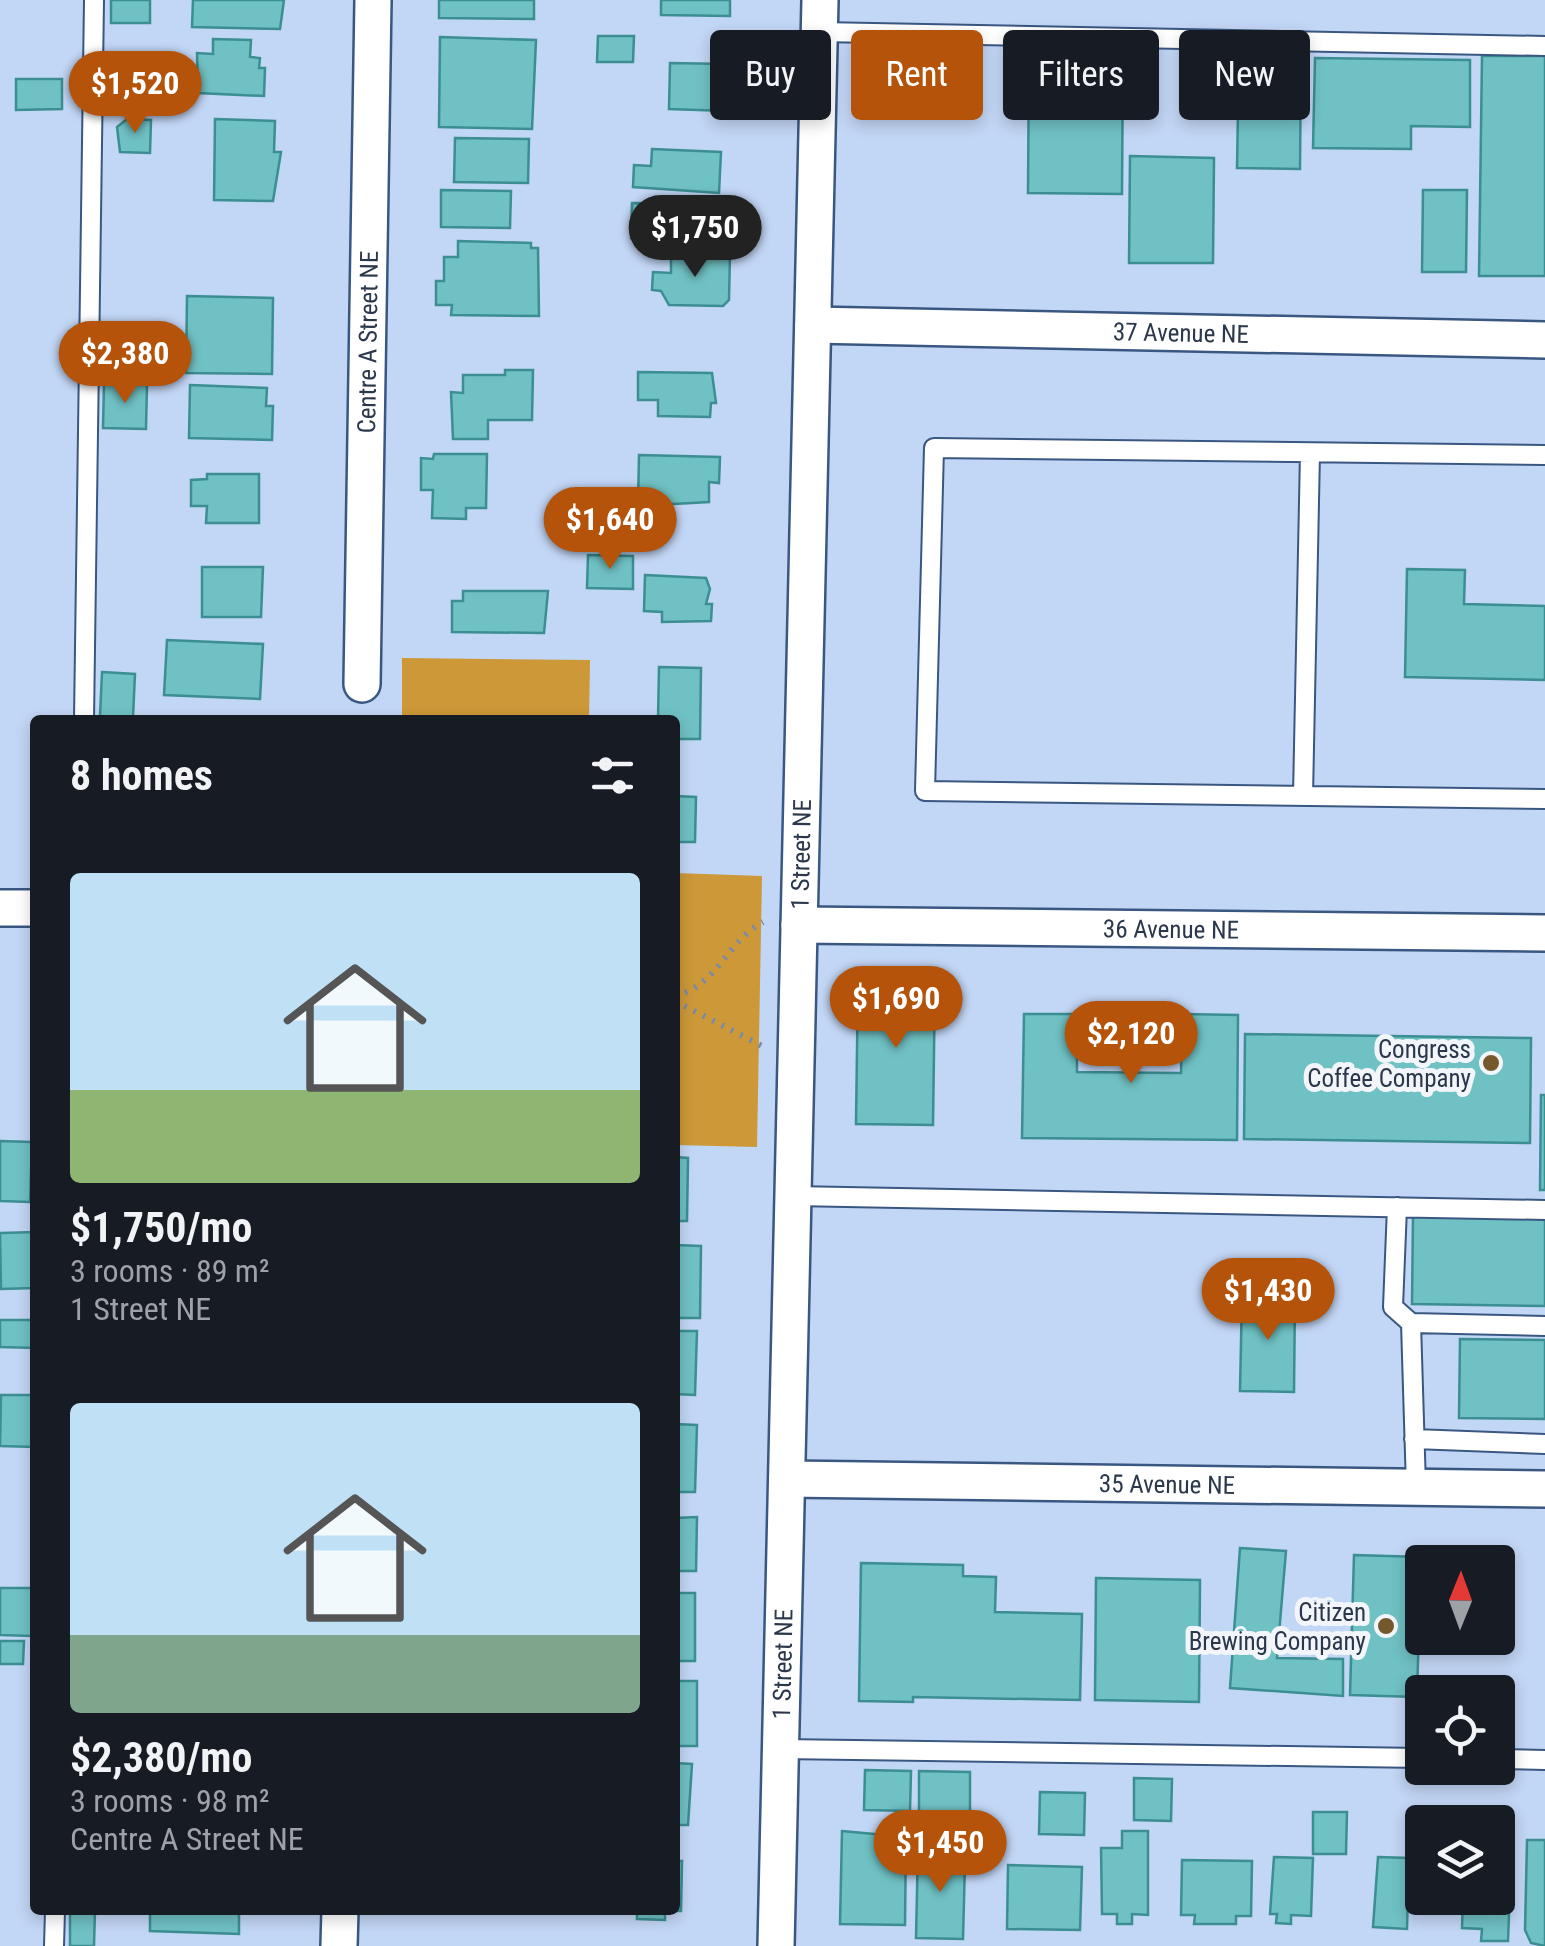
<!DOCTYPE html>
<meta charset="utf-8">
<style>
:root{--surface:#171b24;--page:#242831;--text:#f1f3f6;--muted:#9ea1a6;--accent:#b45309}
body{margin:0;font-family:"Roboto Condensed",sans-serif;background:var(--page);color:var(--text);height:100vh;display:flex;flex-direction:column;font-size:38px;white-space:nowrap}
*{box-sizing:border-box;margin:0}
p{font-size:32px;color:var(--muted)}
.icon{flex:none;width:55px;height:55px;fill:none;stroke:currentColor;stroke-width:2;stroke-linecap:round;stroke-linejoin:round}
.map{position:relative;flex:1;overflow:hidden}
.drawer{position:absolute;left:30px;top:715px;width:650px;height:1200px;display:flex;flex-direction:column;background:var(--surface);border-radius:10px;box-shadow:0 5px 15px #0003}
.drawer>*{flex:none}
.top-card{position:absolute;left:710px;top:30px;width:685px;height:90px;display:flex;gap:20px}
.needle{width:65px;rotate:1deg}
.buttons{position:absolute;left:1405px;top:1545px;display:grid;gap:20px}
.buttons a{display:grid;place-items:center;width:110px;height:110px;border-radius:10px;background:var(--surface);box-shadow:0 5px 15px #0003;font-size:50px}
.price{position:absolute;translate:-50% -85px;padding:0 22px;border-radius:35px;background:var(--accent);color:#fff;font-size:32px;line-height:65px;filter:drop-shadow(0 2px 5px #0008)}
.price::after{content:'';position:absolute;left:50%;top:60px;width:30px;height:22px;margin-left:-15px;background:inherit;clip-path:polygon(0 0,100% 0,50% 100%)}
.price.current{background:#222;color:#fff}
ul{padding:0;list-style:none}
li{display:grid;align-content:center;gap:20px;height:530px;padding:0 40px}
li span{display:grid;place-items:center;height:310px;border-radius:10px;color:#555}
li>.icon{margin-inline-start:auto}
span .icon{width:180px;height:180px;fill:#fffc;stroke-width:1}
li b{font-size:42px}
h2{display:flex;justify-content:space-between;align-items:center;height:120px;padding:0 40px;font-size:42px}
.tag{padding:0 35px;border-radius:10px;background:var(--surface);box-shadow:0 5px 15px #0003;font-size:35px;line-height:90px}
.tag.current{background:var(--accent);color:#fff}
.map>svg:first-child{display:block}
.green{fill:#cd9838}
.building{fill:#70c1c4;stroke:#3b8e91;stroke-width:2.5}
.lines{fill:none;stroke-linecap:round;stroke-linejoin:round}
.service-casing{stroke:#3a5782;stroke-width:22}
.minor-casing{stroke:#3a5782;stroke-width:40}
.path{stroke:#7b8ba5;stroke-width:6;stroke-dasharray:2.5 8;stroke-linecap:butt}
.service{stroke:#fff;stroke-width:18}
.minor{stroke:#fff;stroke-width:35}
.poi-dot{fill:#75592c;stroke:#f2f6fb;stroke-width:4}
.labels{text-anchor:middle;stroke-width:10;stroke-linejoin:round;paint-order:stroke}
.street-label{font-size:25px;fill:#2b384c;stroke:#f2f6fb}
.poi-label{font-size:25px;fill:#2b384c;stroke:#f2f6fb;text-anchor:end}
</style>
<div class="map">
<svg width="1545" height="1946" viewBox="0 0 1545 1946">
<rect width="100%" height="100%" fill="#c2d6f5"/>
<path class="green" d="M402,658l188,2 -1,60h-187z
M675,873l87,3 -5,271 -82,-2z"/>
<path class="building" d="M111,0h39v23h-39z
M193,0h91l-4,29 -88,-2z
M439,0h95v19l-95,-1z
M661,0h69v16l-69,-1z
M598,36h36l-1,26h-36z
M440,37l96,3 -4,89 -93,-2z
M213,39l38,1 -1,17 10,1 -1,10h6l-1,28 -66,-3 -1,-40 16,1z
M1029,53l94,1 -1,140 -94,-1z
M1239,53l62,1 -1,115 -63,-1z
M1482,56h63v220h-66z
M1315,58l155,2v67l-59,-1v23l-98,-1z
M670,63l57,1 -1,47 -57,-2z
M16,79h46v30l-46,1z
M127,119l24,1 -1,33 -30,-1 -3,-25z
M215,119l60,2 -1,31h7l-8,49 -59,-1z
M455,138l74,1 -1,44 -74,-1z
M652,149l69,3 -2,41 -86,-6 1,-22 17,1z
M1130,156l84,2 -1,105h-84z
M441,190l70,1 -1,37 -69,-1z
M1423,190h44l-1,82h-44z
M632,203l110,1v27l-36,-2 -10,-11 -1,21 -64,-1z
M458,241l73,2v5h7l1,68 -88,-1 1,-10h-16v-24h8v-24h14z
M671,252l59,2 -1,46 -6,6 -54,-1 -8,-14 -9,-1 1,-18 18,1z
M187,296l86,2 -1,76 -86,-1z
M505,370h28l-1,50h-44v19h-35l-2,-47 12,1v-18h42z
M638,372l74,1 4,30h-5l-1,14 -52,-1v-16h-20z
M104,384l43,1 -1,44 -43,-1z
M190,385l77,3 -1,18h7l-1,34 -83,-2z
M434,454h53l-1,54h-20v11l-34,-1 1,-28h-12v-32l12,1z
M639,455l81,2 -1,26 -10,-1v20l-71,4z
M207,474h52v49h-53l1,-17h-16v-26l16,-1z
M587,514l40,2 -2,33 -39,-2z
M588,555l45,1v33l-46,-1z
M202,567h61l-2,50h-59z
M1407,569l58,1 -1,34 81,2v74l-140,-3z
M645,575l61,3 4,11 -4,15h6l-1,17 -49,1v-10l-18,-1z
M463,591h85l-4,42 -92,-1v-31h11z
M167,640l96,4 -3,55 -96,-4z
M659,667l42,1 -1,71h-25v-19h-17z
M102,672l33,2 -2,43 -33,-1z
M675,796l21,1 -1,45h-20z
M858,977l77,1 -2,147 -77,-1z
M1024,1014h53v58l104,1 1,-59 56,1 -1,125 -215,-2z
M1245,1034l286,4 -1,105 -286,-4z
M1541,1095h4v95h-5z
M0,1141l32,1 -2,60 -30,-1z
M675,1157l13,1 -1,63h-12z
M1413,1216l132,1v89l-133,-2z
M35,1232v56l-34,1 -1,-56z
M675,1245l26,1 -1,72h-25z
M1242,1294l53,1 -1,97 -54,-1z
M0,1320h35v28l-35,-1z
M675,1331h22l-2,64 -20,-1z
M1460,1339l85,1v79l-86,-1z
M1,1395h34v52l-35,-1z
M675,1424l22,1 -2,67h-20z
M697,1517l-1,54h-21v-53z
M1240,1548l46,3 -9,107 66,1v37l-113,-8z
M1354,1555l67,2 -4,140 -67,-2z
M861,1563l102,2v11l33,1 -1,35 87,2 -2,86 -167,-3v5l-54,-1z
M1096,1578l104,2 -1,122 -104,-2z
M0,1588h32v48l-32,-1z
M675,1593h20v68h-20z
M0,1641h24l-1,23h-23z
M675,1681h22v65h-22z
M675,1763l17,1 -4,61h-13z
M865,1770l46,1 -1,40 -46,-1z
M919,1771l51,1v53h-51z
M1134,1778l38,1 -1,42 -37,-1z
M1040,1792l45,1 -1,42 -45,-1z
M1313,1812h34l-1,42h-33z
M842,1831l64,6 -1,88 -65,-1z
M1122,1831h26v84l-16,-1v10h-15v-10h-15l-1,-66h21z
M1527,1840h18v106l-14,-3 -6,-13z
M918,1846l33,1v16h14l-2,76 -47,-1z
M1274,1857l39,1 -2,58 -20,-1v9l-15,-1 1,-9h-7z
M1378,1857l31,1 -2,71 -34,-2z
M1182,1860l70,1 -1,55h-15v8h-42l1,-9h-14z
M675,1861h7l-1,50h-16v9l-28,-1v-9h38z
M1498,1861l13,1 -3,79h-27l1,-12 -20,-1 1,-30h35z
M1008,1865l74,2 -2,63 -73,-1z
M70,1910h25l-1,36h-24z
M150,1910h89v24l-89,-3z"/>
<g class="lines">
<g class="service-casing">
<path id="service" d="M820,32l725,14
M1545,455l-611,-7 -9,343 620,8
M84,720l10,-720
M1303,796l7,-343
M793,1196l752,14
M1397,1207l-4,100 18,16
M1414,1439l131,5
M1416,1487l-5,-164 134,3
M781,1749l641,9
M1498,1759l47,1
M54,1946l1,-36"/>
</g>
<g class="minor-casing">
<g id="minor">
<path id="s1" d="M813,325l732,15"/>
<path id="s2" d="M362,684l11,-684"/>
<path d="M0,908h35"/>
<path id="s3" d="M799,925l746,8"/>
<path id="s4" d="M787,1479l758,10"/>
<path d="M339,1946l1,-36"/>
<path id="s5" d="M776,1946l44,-1946"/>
</g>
</g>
<path class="path" d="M675,996c43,-11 51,-54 88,-74
M675,1001l87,45"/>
<use href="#service" class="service"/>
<use href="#minor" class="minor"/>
</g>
<g class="poi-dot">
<circle cx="1491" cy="1063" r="10"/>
<circle cx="1386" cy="1626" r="10"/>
</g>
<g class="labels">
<g class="street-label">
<text dy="9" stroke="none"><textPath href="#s1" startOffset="368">37 Avenue NE</textPath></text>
<text dy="9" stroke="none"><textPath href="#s2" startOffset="342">Centre A Street NE</textPath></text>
<text dy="9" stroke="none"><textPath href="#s5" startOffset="1092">1 Street NE</textPath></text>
<text dy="9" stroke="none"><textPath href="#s3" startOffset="372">36 Avenue NE</textPath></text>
<text dy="9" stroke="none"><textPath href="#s4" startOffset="380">35 Avenue NE</textPath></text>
<text dy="9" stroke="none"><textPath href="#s5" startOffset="282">1 Street NE</textPath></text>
</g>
<g class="poi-label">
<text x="1471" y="1058">Congress<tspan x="1471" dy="29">Coffee Company</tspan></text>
<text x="1366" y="1621">Citizen<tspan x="1366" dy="29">Brewing Company</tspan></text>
</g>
</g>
</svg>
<div class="buttons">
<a><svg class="needle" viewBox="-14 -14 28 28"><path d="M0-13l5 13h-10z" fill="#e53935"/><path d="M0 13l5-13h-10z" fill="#9ea1a6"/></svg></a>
<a><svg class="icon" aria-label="locate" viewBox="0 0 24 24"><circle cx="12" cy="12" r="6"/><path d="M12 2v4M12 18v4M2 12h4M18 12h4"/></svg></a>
<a><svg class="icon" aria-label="layers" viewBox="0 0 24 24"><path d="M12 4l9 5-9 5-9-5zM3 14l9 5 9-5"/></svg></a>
</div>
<b class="price" style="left:135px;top:136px">$1,520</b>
<b class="price current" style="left:695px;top:280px">$1,750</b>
<b class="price" style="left:125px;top:406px">$2,380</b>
<b class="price" style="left:610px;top:572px">$1,640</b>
<b class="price" style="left:896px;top:1051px">$1,690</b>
<b class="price" style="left:1131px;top:1086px">$2,120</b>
<b class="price" style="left:1268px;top:1343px">$1,430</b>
<b class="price" style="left:940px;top:1895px">$1,450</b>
<div class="top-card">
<a class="tag">Buy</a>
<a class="tag current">Rent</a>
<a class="tag">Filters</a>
<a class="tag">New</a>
</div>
<section class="drawer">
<h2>8 homes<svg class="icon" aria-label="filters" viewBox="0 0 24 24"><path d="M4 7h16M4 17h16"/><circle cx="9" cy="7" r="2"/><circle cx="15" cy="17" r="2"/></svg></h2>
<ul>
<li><span style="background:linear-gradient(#bfe0f5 70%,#8fb573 0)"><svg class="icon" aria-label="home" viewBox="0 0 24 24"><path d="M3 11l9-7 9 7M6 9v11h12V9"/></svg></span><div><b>$1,750/mo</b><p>3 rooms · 89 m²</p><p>1 Street NE</p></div></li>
<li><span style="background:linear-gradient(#bfe0f5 75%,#7fa58c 0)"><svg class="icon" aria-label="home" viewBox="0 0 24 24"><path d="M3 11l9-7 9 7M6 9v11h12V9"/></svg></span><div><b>$2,380/mo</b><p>3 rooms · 98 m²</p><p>Centre A Street NE</p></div></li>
</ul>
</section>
</div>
